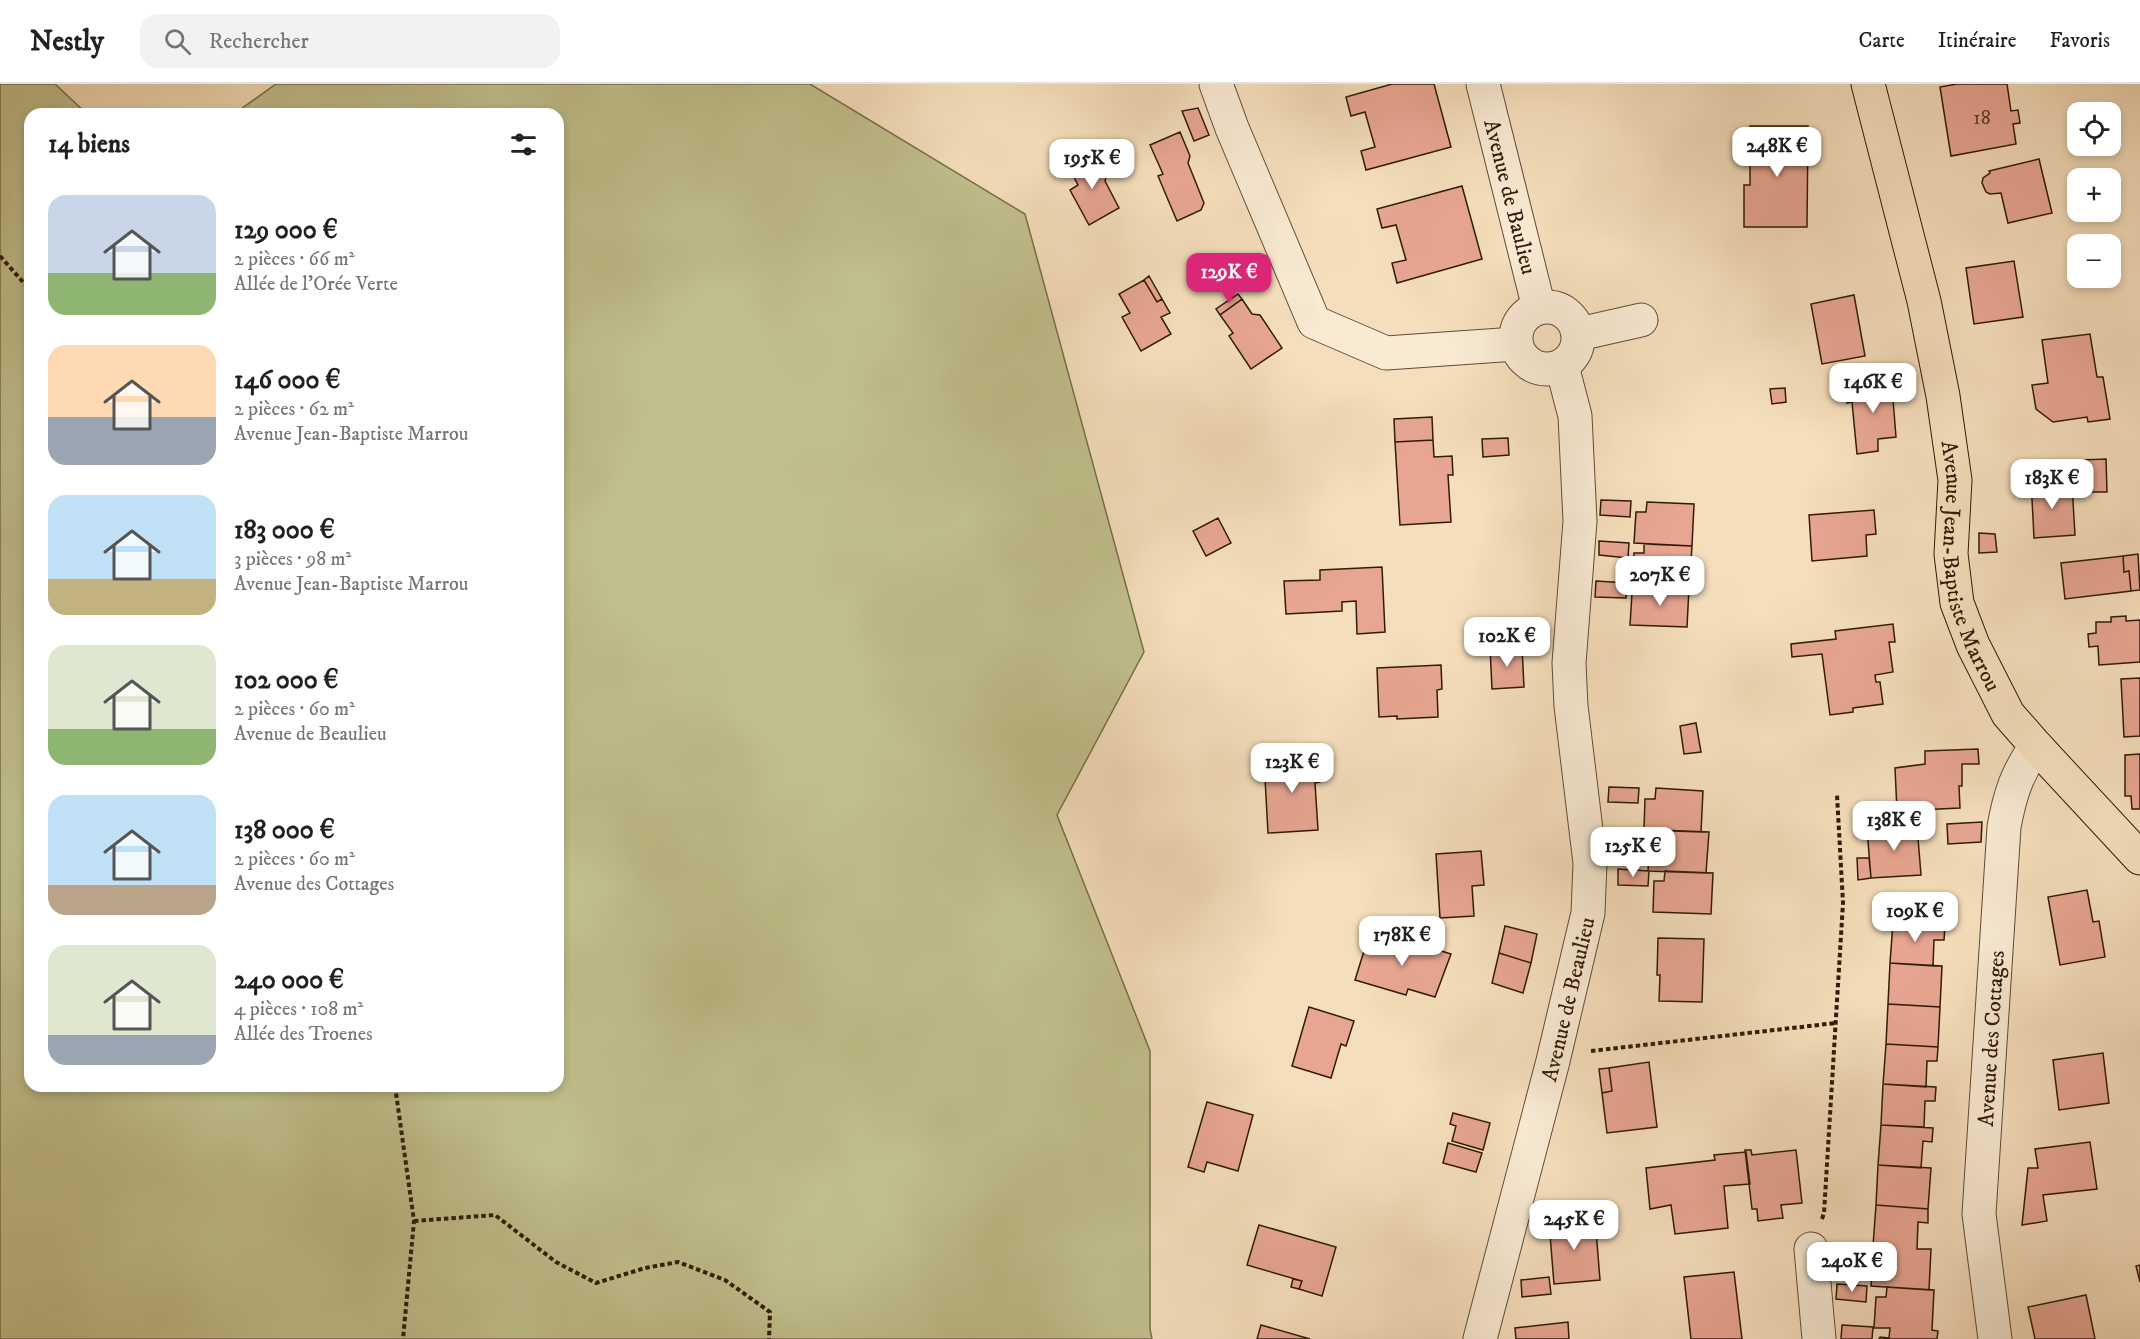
<!DOCTYPE html>
<html lang="fr">
<meta charset="utf-8">
<style>
:root{--surface:#fff;--page:#f2f2f2;--text:#202124;--muted:#757577;--line:#e0e0e0;--accent:#db2777}
body{margin:0;font-family:"IM FELL DW Pica",serif;background:var(--page);color:var(--text);height:100vh;display:flex;flex-direction:column;font-size:22px;white-space:nowrap}
*{box-sizing:border-box;margin:0}
p{font-size:20px;color:var(--muted)}
.icon{flex:none;width:33px;height:33px;fill:none;stroke:currentColor;stroke-width:2;stroke-linecap:round;stroke-linejoin:round}
.map{position:relative;flex:1;overflow:hidden}
.side{position:absolute;left:24px;top:24px;width:540px;height:984px;display:flex;flex-direction:column;background:var(--surface);border-radius:18px;box-shadow:0 3px 9px #0003}
.side>*{flex:none}
.tools{position:absolute;left:2067px;top:18px;display:grid;gap:12px}
.tools a{display:grid;place-items:center;width:54px;height:54px;border-radius:12px;background:var(--surface);box-shadow:0 3px 9px #0003;font-size:30px}
.price{position:absolute;translate:-50% -51px;padding:0 14px;border-radius:12px;background:#fff;color:#222;font-size:20px;line-height:39px;filter:drop-shadow(0 2px 3px #0008)}
.price::after{content:'';position:absolute;left:50%;top:36px;width:18px;height:14px;margin-left:-9px;background:inherit;clip-path:polygon(0 0,100% 0,50% 100%)}
.price.selected{background:var(--accent);color:#fff}
ul{padding:0;list-style:none}
li{display:flex;align-items:center;gap:18px;height:150px;padding:0 24px}
li span{display:grid;place-items:center;flex:none;width:168px;height:120px;border-radius:18px;color:#555}
li>.icon{margin-inline-start:auto}
span .icon{width:72px;height:72px;fill:#fffc;stroke-width:1}
li b{font-size:26px}
h2{display:flex;justify-content:space-between;align-items:center;height:72px;padding:0 24px;font-size:26px}
header{display:flex;align-items:center;gap:36px;box-sizing:border-box;height:84px;padding:0 30px;background:var(--surface);border-bottom:2px solid var(--line)}
header strong{font-size:28px}
nav{display:flex;gap:33px;margin-inline-start:auto;font-size:21px}
.search{width:420px;height:54px;background:var(--page);display:flex;align-items:center;gap:15px;box-sizing:border-box;padding:0 21px;border-radius:18px;color:var(--muted);font-size:22px}
.map>svg:first-child{display:block}
.green{fill:#c1c08d;stroke:#786e4b;stroke-width:1.5}
.building{fill:#e8a692;stroke:#301b09;stroke-width:1.5}
.lines{fill:none;stroke-linecap:round;stroke-linejoin:round}
.minor-casing{stroke:#614c36;stroke-width:35}
.major-casing{stroke:#301b09;stroke-width:35}
.path{stroke:#301b09;stroke-width:4;stroke-dasharray:4.5 3;stroke-linecap:butt}
.minor{stroke:#f8ead3;stroke-width:33}
.major{stroke:#f5debb;stroke-width:33}
.labels{text-anchor:middle;stroke-width:5;stroke-linejoin:round;paint-order:stroke}
.number-label{font-size:20px;fill:#5e3e2b}
.street-label{font-size:22px;fill:#301b09;stroke:#f8ead3}
</style>
<header>
<strong>Nestly</strong>
<div class="search"><svg class="icon" aria-label="search" viewBox="0 0 24 24"><circle cx="10" cy="10" r="6"/><path d="M15 15l6 6"/></svg>Rechercher</div>
<nav><a>Carte</a><a>Itinéraire</a><a>Favoris</a></nav>
</header>
<div class="map">
<svg width="2140" height="1255" viewBox="0 0 2140 1255">
<rect width="100%" height="100%" fill="#f5debb"/>
<filter id="stains"><feTurbulence type="fractalNoise" baseFrequency=".00333" numOctaves="4"/><feColorMatrix values="0 0 0 0 .2 0 0 0 0 .09 0 0 0 0 .02 0 0 0 .5 -.17"/></filter>
<radialGradient id="worn" r=".72"><stop offset=".6" stop-color="#630" stop-opacity="0"/><stop offset="1" stop-color="#630" stop-opacity=".3"/></radialGradient>
<path class="green" d="M0,0h55l32,30h-57v972h528v-972h-324l42,-30h534l215,130 119,438 -87,163 93,236v278l2,10h-1152z"/>
<path class="building" d="M1392,0h42l17,63 -85,23 -5,-19 14,-4 -10,-35 -14,4 -5,-19z
M1957,0h50l4,27 7,-1 2,13 -7,1 3,20 -65,12 -11,-69z
M1198,24l11,27 -15,6 -12,-30z
M1750,42h58l-1,101h-63v-42h6z
M1180,48l10,24 -2,7 16,40 -3,7 -24,11 -19,-45 5,-2 -13,-29z
M1093,69l13,24 -1,4 14,27 -30,17 -19,-35 8,-5 -10,-19z
M2039,75l13,54 -44,10 -7,-30 -11,1 -4,-2 -4,-9 1,-5 7,-5 -1,-2z
M1462,102l20,73 -85,24 -5,-20 14,-3 -10,-35 -14,3 -5,-19z
M2014,177l9,56 -49,7 -8,-56z
M1149,192l13,23 -5,3 -13,-22z
M1144,196l13,22 5,-3 8,14 -9,4 10,17 -30,17 -19,-34 8,-4 -11,-19z
M1238,210l4,5 -22,16 -4,-6z
M1854,211l11,61 -43,8 -11,-60z
M1242,215l10,15 8,1 22,33 -31,21 -22,-33 4,-3 -13,-18z
M2090,250l7,43h6l7,42 -22,3 -1,-5 -34,5 -17,-13 -4,-24 16,-2 -6,-43z
M1897,297l1,17 -5,1 3,38 -18,2v12l-21,3 -5,-52 -5,1 -1,-11h6l-1,-7z
M1785,304l1,14 -14,2 -2,-15z
M1432,333l1,23 -38,2 -1,-23z
M1508,354l1,17 -26,2 -1,-18z
M1433,356l1,17 18,-1 1,19h-5l3,47 -51,3 -5,-83z
M2106,375l1,33h-35v-8l-27,2v-7l-14,1 -2,-18z
M2045,395v7l27,-2 3,51 -41,3 -3,-58z
M1601,416l30,1 -1,16 -30,-2z
M1647,418l47,2 -2,42 -58,-3 2,-31h10z
M1874,426l2,24 -10,1 1,21 -55,5 -3,-46z
M1218,434l13,25 -25,13 -13,-25z
M1979,449l16,1 2,18 -18,1z
M1599,457l30,2 -1,15 -29,-3z
M1644,460l48,2 -3,42 -57,-4 2,-31h10z
M2138,470l2,36 -9,1 -2,-20 -5,1 -1,-16z
M2123,472l1,16 5,-1 2,20 -66,8 -4,-36z
M1382,483l3,65 -28,2 -1,-33 -14,1v9l-56,3 -2,-33 36,-1v-10z
M1596,497l31,2 -1,15 -31,-1z
M1643,500l46,4 -2,39 -57,-2 2,-32 10,1z
M2126,532v5l14,-1v42l-41,3 -1,-19 -9,1 -1,-13 8,-1v-11h15v-5z
M1521,534l1,29h-31l-1,-28z
M1893,540l2,18h-6l4,30 -18,3 1,7h4l3,22 -30,4v4l-23,3 -8,-61 -30,3 -1,-13 45,-5 -1,-8z
M1490,563h32l2,40 -32,2z
M1441,581l1,24 -5,1 1,27 -41,2v-3l-18,1 -2,-49z
M2140,594v58l-16,1 -3,-58z
M1696,639l5,29 -17,2 -4,-28z
M1978,665l1,15h-17v22h-3l1,22 -63,3 -2,-43 30,-4v-13z
M2140,670v55h-8l-1,-13h-6v-41z
M1318,672l2,26 -5,1 3,47 -50,3 -4,-73z
M1609,703l30,1 -1,15 -30,-1z
M1656,704l47,3 -2,41 -57,-2 1,-31h10z
M1982,738l-1,20 -33,2 -1,-20z
M1917,742l4,49 -50,3 -4,-49z
M1614,744l30,2 -1,14 -29,-1z
M1660,746l49,2 -3,41 -58,-2 2,-31h10z
M1481,767l3,34 -12,1 2,30 -34,2 -4,-64z
M1857,774h12l2,20 -13,2z
M1618,785l31,2 -1,15 -30,-1z
M1665,787l48,2 -2,41 -58,-2 1,-31h10z
M2087,806l6,32 6,-1 6,36 -45,8 -12,-68z
M1893,838l52,3 -1,15h-10l-1,26 -43,-3z
M1505,842l32,8 -6,29 -32,-10z
M1369,851l36,10 1,-5 45,14 -16,43 -27,-8 -2,6 -51,-15z
M1658,854l46,1 -2,63 -43,-1 1,-26h-3z
M1499,869l32,10 -8,30 -31,-10z
M1890,879l52,3 -2,41 -52,-3z
M1888,920l52,3 -2,40 -52,-3z
M1309,923l45,14 -8,25 -5,-2 -10,34 -39,-12z
M1886,960l52,3 -1,14h-10l-1,26 -43,-3z
M2103,969l6,50 -50,7 -6,-50z
M1649,978l8,65 -50,6 -5,-40 10,-2 -3,-23z
M1609,984l3,23 -10,2 -3,-24z
M1883,1000l53,3 -1,14h-10l-1,26 -43,-2z
M1207,1018l46,13 -15,56 -31,-9 -3,10 -16,-5z
M1453,1029l37,10 -7,27 -31,-9 4,-15 -6,-2z
M1881,1041l52,3 -1,14 -9,-1 -2,27 -43,-3z
M2090,1058l7,47 -54,6 4,26 -25,4 6,-57h10l-3,-19z
M1448,1059l34,10 -6,19 -33,-9z
M1745,1066h6l1,5 44,-5 6,53 -21,2 2,13 -25,3 -1,-12h-5z
M1746,1068l4,32 -26,2 4,42 -53,6 -4,-29 -21,4 -4,-41 69,-8 -1,-5z
M1878,1081l53,3 -3,41 -52,-4z
M1876,1121l52,4v14l-10,-1 -1,27h14l-2,41 -58,-4 3,-31 9,1 1,-10h-11z
M1595,1134l5,62 -46,4 -5,-62z
M1259,1141l77,22 -14,49 -23,-7 3,-8 -55,-16z
M1832,1160l30,1 -1,16 -29,-2z
M2140,1181v17l-4,-16z
M1734,1188l8,67h-51l-7,-62z
M1549,1193l2,17 -29,3 -1,-17z
M1293,1195l9,2 -3,8 -8,-2z
M1837,1200l30,2 -1,16 -30,-3z
M1887,1203l47,3 -2,40 6,1 -1,8h-58l1,-2 9,1 1,-10h-16l2,-31h10z
M2086,1211l9,44h-60l-7,-32z
M1568,1238l1,17h-53l-1,-11z
M1261,1241l49,14h-53z
M1842,1241l31,2 -1,12h-31z"/>
<g class="lines">
<g class="minor-casing">
<g id="minor">
<path d="M1216,0l16,44 82,194 72,31 130,-9"/>
<path id="s1" d="M1483,0l56,224"/>
<circle cx="1547" cy="254" r="31"/>
<path d="M1579,250l62,-14"/>
<path d="M1811,1165l8,90"/>
<path id="s2" d="M1480,1255l73,-278 35,-148 2,-50 -19,-157 -2,-43 11,-142 -5,-105 -13,-50"/>
<path id="s3" d="M1995,1255l-16,-125 25,-387c6,-33 13,-54 32,-81"/>
</g>
</g>
<g class="major-casing">
<g id="major">
<path id="s4" d="M1868,0l56,217 19,95 12,84 -4,74 6,49 16,42 35,69 28,32 104,112"/>
</g>
</g>
<path class="path" d="M0,172l30,34
M1591,967l245,-28
M395,1002l19,135 -11,118
M1822,1135l2,-6 19,-310 -6,-108
M414,1137l81,-6 61,47 40,21 49,-15 33,-6 47,18 45,32 -1,27"/>
<use href="#minor" class="minor"/>
<use href="#major" class="major"/>
</g>
<g class="labels">
<g class="number-label">
<text x="1982" y="40">18</text>
</g>
<g class="street-label">
<text dy="8" stroke="none"><textPath href="#s1" startOffset="116">Avenue de Baulieu</textPath></text>
<text dy="8" stroke="none"><textPath href="#s4" startOffset="495">Avenue Jean-Baptiste Marrou</textPath></text>
<text dy="8" stroke="none"><textPath href="#s2" startOffset="351">Avenue de Beaulieu</textPath></text>
<text dy="8" stroke="none"><textPath href="#s3" startOffset="302">Avenue des Cottages</textPath></text>
</g>
</g>
<rect width="100%" height="100%" filter="url(#stains)"/>
<rect width="100%" height="100%" fill="url(#worn)"/>
</svg>
<div class="tools">
<a><svg class="icon" aria-label="locate" viewBox="0 0 24 24"><circle cx="12" cy="12" r="6"/><path d="M12 2v4M12 18v4M2 12h4M18 12h4"/></svg></a>
<a>+</a>
<a>−</a>
</div>
<b class="price" style="left:1777px;top:94px">248K €</b>
<b class="price" style="left:1092px;top:106px">195K €</b>
<b class="price selected" style="left:1229px;top:220px">129K €</b>
<b class="price" style="left:1873px;top:330px">146K €</b>
<b class="price" style="left:2052px;top:426px">183K €</b>
<b class="price" style="left:1660px;top:523px">207K €</b>
<b class="price" style="left:1507px;top:584px">102K €</b>
<b class="price" style="left:1292px;top:710px">123K €</b>
<b class="price" style="left:1894px;top:768px">138K €</b>
<b class="price" style="left:1633px;top:794px">125K €</b>
<b class="price" style="left:1915px;top:859px">109K €</b>
<b class="price" style="left:1402px;top:883px">178K €</b>
<b class="price" style="left:1574px;top:1167px">245K €</b>
<b class="price" style="left:1852px;top:1209px">240K €</b>
<section class="side">
<h2>14 biens<svg class="icon" aria-label="filters" viewBox="0 0 24 24"><path d="M4 7h16M4 17h16"/><circle cx="9" cy="7" r="2"/><circle cx="15" cy="17" r="2"/></svg></h2>
<ul>
<li><span style="background:linear-gradient(#c9d6e8 65%,#8fb573 0)"><svg class="icon" aria-label="home" viewBox="0 0 24 24"><path d="M3 11l9-7 9 7M6 9v11h12V9"/></svg></span><div><b>129 000 €</b><p>2 pièces · 66 m²</p><p>Allée de l'Orée Verte</p></div></li>
<li><span style="background:linear-gradient(#ffd9b3 60%,#9aa5b1 0)"><svg class="icon" aria-label="home" viewBox="0 0 24 24"><path d="M3 11l9-7 9 7M6 9v11h12V9"/></svg></span><div><b>146 000 €</b><p>2 pièces · 62 m²</p><p>Avenue Jean-Baptiste Marrou</p></div></li>
<li><span style="background:linear-gradient(#bfe0f5 70%,#c2b280 0)"><svg class="icon" aria-label="home" viewBox="0 0 24 24"><path d="M3 11l9-7 9 7M6 9v11h12V9"/></svg></span><div><b>183 000 €</b><p>3 pièces · 98 m²</p><p>Avenue Jean-Baptiste Marrou</p></div></li>
<li><span style="background:linear-gradient(#dfe7d0 70%,#8fb573 0)"><svg class="icon" aria-label="home" viewBox="0 0 24 24"><path d="M3 11l9-7 9 7M6 9v11h12V9"/></svg></span><div><b>102 000 €</b><p>2 pièces · 60 m²</p><p>Avenue de Beaulieu</p></div></li>
<li><span style="background:linear-gradient(#bfe0f5 75%,#b9a48a 0)"><svg class="icon" aria-label="home" viewBox="0 0 24 24"><path d="M3 11l9-7 9 7M6 9v11h12V9"/></svg></span><div><b>138 000 €</b><p>2 pièces · 60 m²</p><p>Avenue des Cottages</p></div></li>
<li><span style="background:linear-gradient(#dfe7d0 75%,#9aa5b1 0)"><svg class="icon" aria-label="home" viewBox="0 0 24 24"><path d="M3 11l9-7 9 7M6 9v11h12V9"/></svg></span><div><b>240 000 €</b><p>4 pièces · 108 m²</p><p>Allée des Troenes</p></div></li>
</ul>
</section>
</div>
